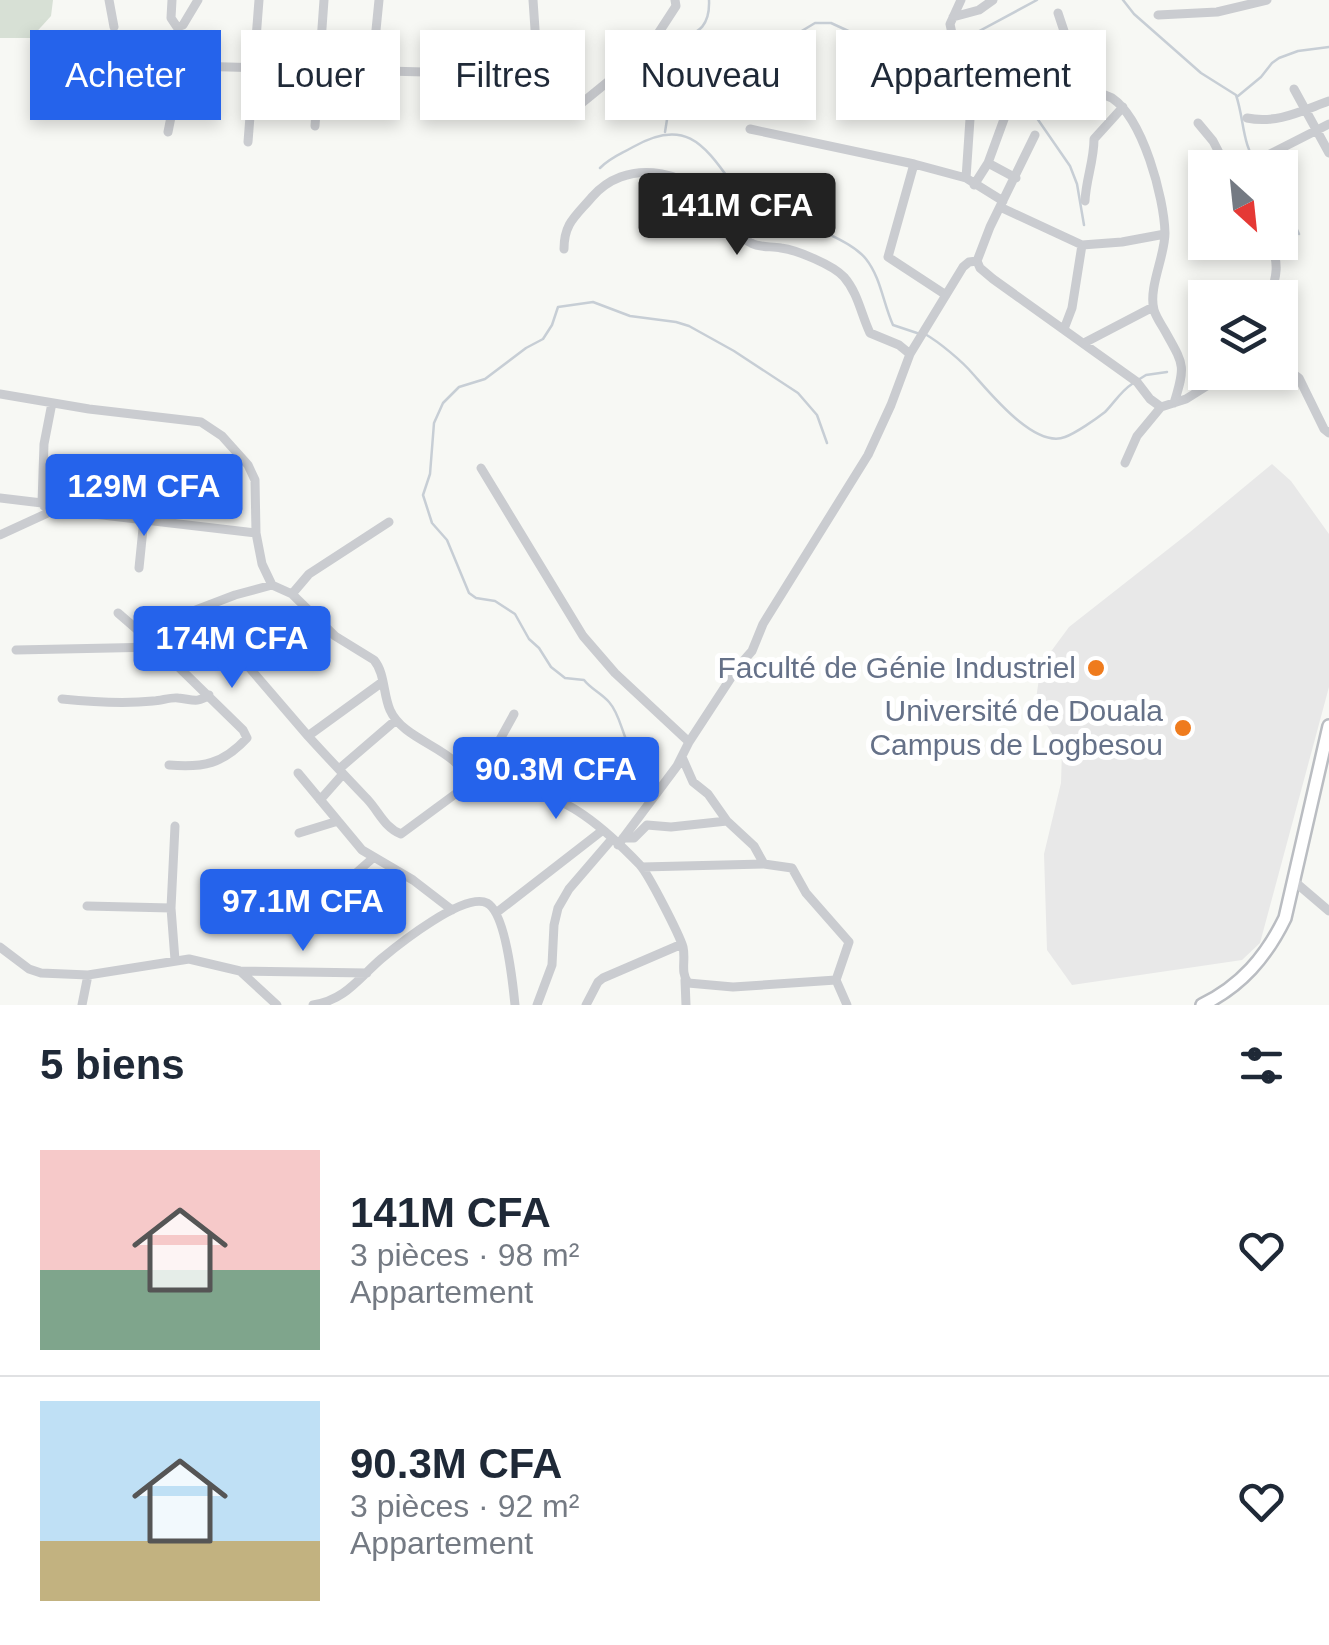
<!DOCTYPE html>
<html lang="fr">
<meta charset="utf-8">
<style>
:root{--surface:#fff;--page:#f6f6f7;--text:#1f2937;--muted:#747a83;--line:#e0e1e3;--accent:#2563eb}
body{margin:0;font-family:Helvetica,sans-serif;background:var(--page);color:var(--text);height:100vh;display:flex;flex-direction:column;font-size:38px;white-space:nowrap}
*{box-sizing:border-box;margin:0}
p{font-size:32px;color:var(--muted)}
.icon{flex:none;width:55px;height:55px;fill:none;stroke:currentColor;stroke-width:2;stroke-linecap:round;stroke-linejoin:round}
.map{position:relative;height:1005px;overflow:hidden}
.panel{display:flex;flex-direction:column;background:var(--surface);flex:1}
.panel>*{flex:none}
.hud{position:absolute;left:30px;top:30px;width:1270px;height:90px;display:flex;gap:20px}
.needle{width:65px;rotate:153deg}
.buttons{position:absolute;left:1188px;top:150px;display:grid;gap:20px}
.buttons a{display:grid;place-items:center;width:110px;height:110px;border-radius:0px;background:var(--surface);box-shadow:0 5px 15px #0003;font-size:50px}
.price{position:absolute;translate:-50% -85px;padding:0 22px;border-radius:10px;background:var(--accent);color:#fff;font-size:32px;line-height:65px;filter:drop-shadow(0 2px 5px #0008)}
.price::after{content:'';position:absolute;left:50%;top:60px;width:30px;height:22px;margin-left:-15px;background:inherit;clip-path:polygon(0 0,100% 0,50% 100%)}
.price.current{background:#222;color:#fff}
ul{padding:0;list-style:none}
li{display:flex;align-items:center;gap:30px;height:250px;padding:0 40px}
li+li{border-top:2px solid var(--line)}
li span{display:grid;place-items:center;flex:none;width:280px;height:200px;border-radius:0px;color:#555}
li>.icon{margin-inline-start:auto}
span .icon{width:120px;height:120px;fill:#fffc;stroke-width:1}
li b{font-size:42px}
h2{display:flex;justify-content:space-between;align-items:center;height:120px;padding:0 40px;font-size:42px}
.tag{padding:0 35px;border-radius:0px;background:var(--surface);box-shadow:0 5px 15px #0003;font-size:35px;line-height:90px}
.tag.current{background:var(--accent);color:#fff}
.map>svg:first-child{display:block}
.built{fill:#e8e8e8}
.green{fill:#d7e0d5}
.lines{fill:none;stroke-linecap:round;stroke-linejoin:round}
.stream{stroke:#c7ced5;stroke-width:2.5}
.major-casing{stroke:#babdc2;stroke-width:16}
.minor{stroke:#caccd0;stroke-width:9}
.major{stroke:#fff;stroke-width:11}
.poi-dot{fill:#ef7b1d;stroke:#fff;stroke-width:4}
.labels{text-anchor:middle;stroke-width:10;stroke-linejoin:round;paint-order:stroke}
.poi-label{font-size:30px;fill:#657188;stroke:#fff;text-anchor:end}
</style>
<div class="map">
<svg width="1329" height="1005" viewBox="0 0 1329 1005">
<rect width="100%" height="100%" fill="#f7f8f4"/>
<path class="built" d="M1272,464l19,17 38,53v153l-69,256 -18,17 -170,25 -25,-35 -3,-96 17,-71 1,-33 -27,-44 6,-41 28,-38 121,-95z"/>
<path class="green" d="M0,0h53l-2,16 -20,22h-31z"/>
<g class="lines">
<path class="stream" d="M1123,0l11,14 67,59 35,22c9,27 5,48 23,73
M972,37l22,37 23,20 15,17 38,55 7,18 7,41
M957,43l80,-43
M663,88l43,-19 64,-19 45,-27h16l37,17 31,18 17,-5 18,1 16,-7
M1238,96l23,-19 11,-14 7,-5 19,-7 31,-4
M665,132l4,-25 -11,-49c19,-27 53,-15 51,-58
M600,168c11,-11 19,-13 33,-21 50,-29 70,-5 98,35 6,9 16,14 21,24 30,11 95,29 114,53 15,19 17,44 27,66l24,8
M1280,192l19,42
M925,334c14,8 37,27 48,40 17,19 62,75 92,63 11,-4 31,-18 40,-25 9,-9 16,-21 27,-28
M1138,380l8,-5 21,-3
M630,748c-8,-14 -10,-34 -21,-46 -8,-9 -18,-13 -25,-22l-19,-2 -14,-11 -12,-19 -10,-9 -14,-25 -20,-13 -19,-3 -7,-5 -22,-53 -15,-17 -9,-28 7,-21 4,-51 9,-20 16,-16 26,-8 41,-31 17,-9 9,-14 6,-18 35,-5 37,14 46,6 13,4 45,25 64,42 19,22 10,28"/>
<g class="major-casing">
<path id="major" d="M1202,1005c39,-19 64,-48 83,-87l44,-192"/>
</g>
<path class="minor" d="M109,0l5,27
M172,0l-1,18 6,9 6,-2 15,-25
M961,0l-11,24 20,95 -4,59 37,23
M1158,15l59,-3 50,-12
M953,17l26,-7 14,-10
M1035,48l12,3 -1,17 3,4 63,26c31,21 52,99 53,135 0,23 -17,55 -11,77 2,7 7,14 11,21 19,34 21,34 9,72
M1014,53l21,-5 28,-13 1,-4 -6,-18
M372,70l7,-70
M1294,89l35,64
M966,95l41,16 -19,52 -14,22
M572,111l76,-62 28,-43 -1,-6
M1247,118c30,6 54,-7 82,-17
M1198,123l15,18 14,27
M315,126l9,-126
M750,129l164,35 -26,93 58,38
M168,132l11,-55 7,-9 6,-2 344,9 2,-2 -5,-73
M248,142l11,-142
M1268,155l61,-31
M988,163l28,15
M914,164l52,14
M1085,201c1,-22 9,-40 9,-62l29,-32
M1000,207l82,38 40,-3 43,-8
M1269,242c11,19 8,36 0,56
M564,249c0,-26 12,-33 28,-52 33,-38 90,-29 122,7 12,12 21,32 37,39 9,5 20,3 30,5 16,2 52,17 63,29 14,16 17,37 26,56l29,12 11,9
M977,261l3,7 13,11 144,103 13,17 11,8
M1064,329l8,-21 10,-63
M1084,343l69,-36
M1280,370l11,2 8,6 25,51 5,4
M0,394l89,15 112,13 21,14 26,29 7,15 1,53
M1125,463l12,-27 24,-29 25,-8 43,-27
M481,468l102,168 32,37 74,69
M0,498l42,5 2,3
M42,503l2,-59 8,-41
M0,535l50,-23 10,-2 196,23 6,31 10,21
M139,568l5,-49
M292,594l17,-20 80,-52
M199,609l109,127 73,-53
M118,613l22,19 15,5
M16,650l142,-3
M62,699c30,3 61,5 91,2 8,0 17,-4 25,-3 13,1 19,6 31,-3
M308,736c19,21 40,43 60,64 11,12 17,28 33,34l72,-53 19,-27 22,-40
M682,757l11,25 15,12 19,27 27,25 10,18
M169,765c34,3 54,-1 78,-27l-4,-8 -85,-83 -3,-10 2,-8 10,-8 68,-26 37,-10 20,9 43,42 39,24c11,13 9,34 16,50 11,25 46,34 65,52 10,10 20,27 33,32 15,7 36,0 53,2 34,4 76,45 99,69 9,10 39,69 43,82 3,13 -3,25 5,36l45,4 103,-7 11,25
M339,769l57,-49
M298,773l64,77 51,30 39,30
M320,800l23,-26
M299,833l39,-12
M623,838h11l13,-13 24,2 56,-6
M618,845l59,-79 12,-24 49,-75 14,-16 11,-27 105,-169 23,-50 19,-51 53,-87 6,-5 8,-1 13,-34 45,-92
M642,867l122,-3 28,4 14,25 43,49 -13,38
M1295,882l34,29
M339,888l34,-30
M87,906l84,2
M496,913l107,-83
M0,947l29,22 12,4 47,2 101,-16 51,12 127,2
M175,960l-4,-52 4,-82
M240,971l37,34
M685,980l1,25
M82,1005l6,-30
M313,1005c32,-5 45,-26 68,-46 18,-15 83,-67 106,-56 19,10 26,82 28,102
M537,1005l15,-40 2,-40 4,-17 11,-19 43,-50
M586,1005l12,-23 5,-4 79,-34"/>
<use href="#major" class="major"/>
</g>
<g class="poi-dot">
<circle cx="1096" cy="668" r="10"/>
<circle cx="1183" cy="728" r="10"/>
</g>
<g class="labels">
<g class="poi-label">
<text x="1076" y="678">Faculté de Génie Industriel</text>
<text x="1163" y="721">Université de Douala<tspan x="1163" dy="34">Campus de Logbesou</tspan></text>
</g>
</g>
</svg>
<div class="buttons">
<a><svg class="needle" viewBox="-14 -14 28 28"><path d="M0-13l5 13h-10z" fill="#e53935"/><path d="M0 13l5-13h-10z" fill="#747a83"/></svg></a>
<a><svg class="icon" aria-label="layers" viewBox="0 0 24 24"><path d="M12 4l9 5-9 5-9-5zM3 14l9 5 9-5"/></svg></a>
</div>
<b class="price current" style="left:737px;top:258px">141M CFA</b>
<b class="price" style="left:144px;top:539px">129M CFA</b>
<b class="price" style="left:232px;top:691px">174M CFA</b>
<b class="price" style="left:556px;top:822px">90.3M CFA</b>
<b class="price" style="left:303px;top:954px">97.1M CFA</b>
<div class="hud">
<a class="tag current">Acheter</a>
<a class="tag">Louer</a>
<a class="tag">Filtres</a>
<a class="tag">Nouveau</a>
<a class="tag">Appartement</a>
</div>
</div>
<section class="panel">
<h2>5 biens<svg class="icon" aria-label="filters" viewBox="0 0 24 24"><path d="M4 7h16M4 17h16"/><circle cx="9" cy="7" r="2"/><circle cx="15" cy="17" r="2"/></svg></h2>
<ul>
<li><span style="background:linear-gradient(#f6c9c9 60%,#7fa58c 0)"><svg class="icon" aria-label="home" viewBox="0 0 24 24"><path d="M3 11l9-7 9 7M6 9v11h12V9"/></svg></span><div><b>141M CFA</b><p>3 pièces · 98 m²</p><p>Appartement</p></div><svg class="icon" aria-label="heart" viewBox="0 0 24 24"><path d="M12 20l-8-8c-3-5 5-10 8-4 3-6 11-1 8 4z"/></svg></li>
<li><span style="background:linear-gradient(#bfe0f5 70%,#c2b280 0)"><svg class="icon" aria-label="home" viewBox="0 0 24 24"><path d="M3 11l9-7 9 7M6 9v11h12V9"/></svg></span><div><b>90.3M CFA</b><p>3 pièces · 92 m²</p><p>Appartement</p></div><svg class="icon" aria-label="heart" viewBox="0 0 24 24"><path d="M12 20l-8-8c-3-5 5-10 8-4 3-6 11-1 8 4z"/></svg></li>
</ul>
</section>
